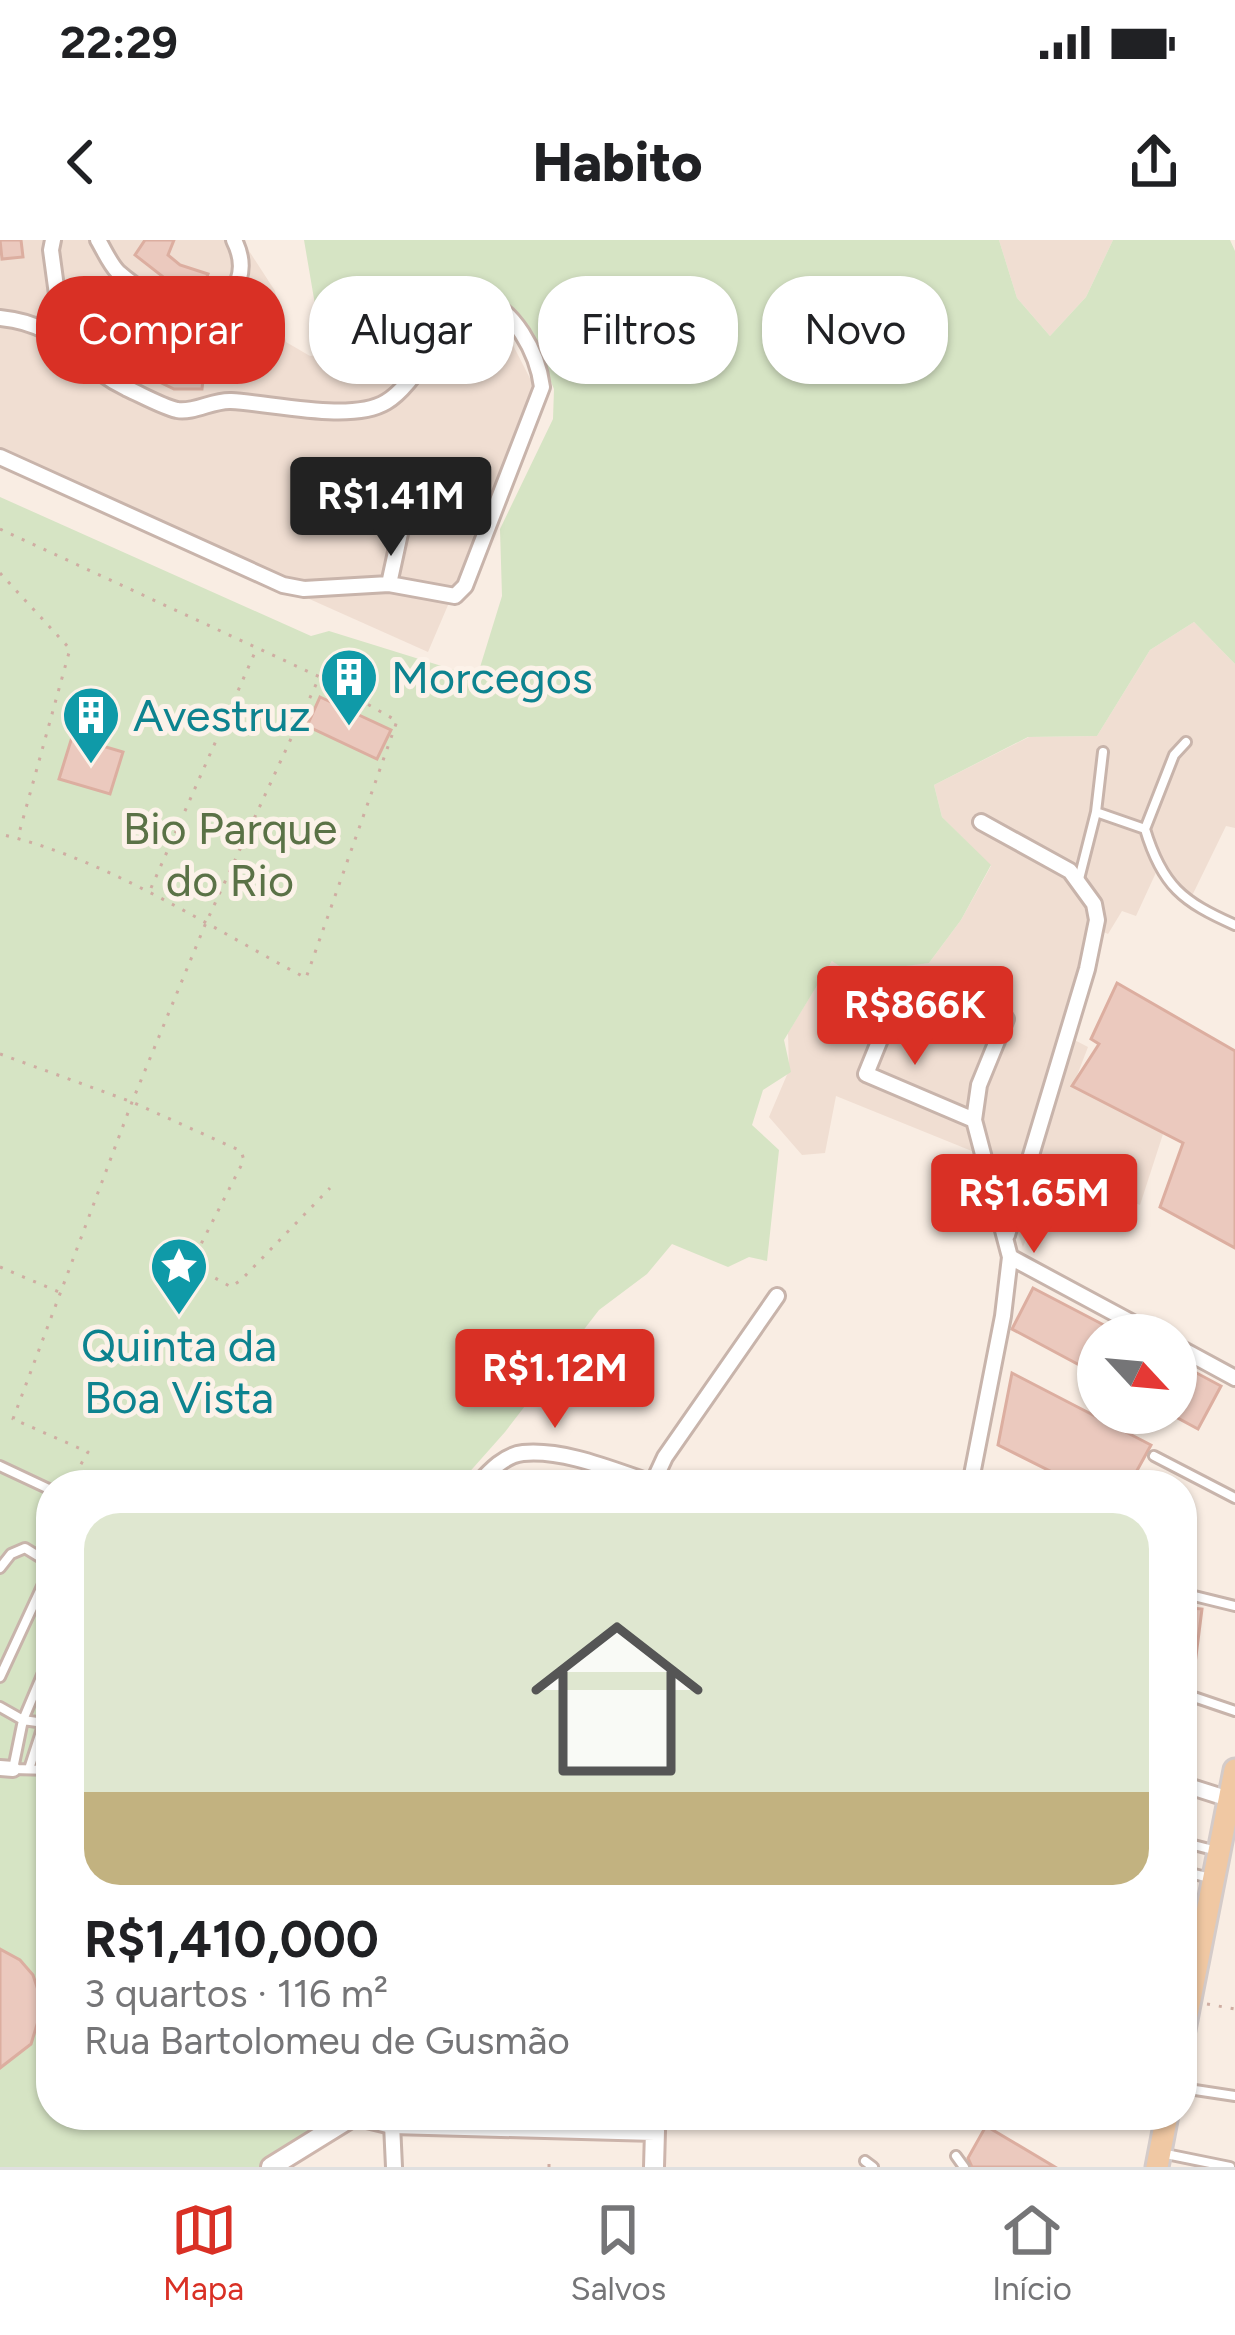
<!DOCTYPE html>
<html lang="pt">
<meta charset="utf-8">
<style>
:root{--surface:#fff;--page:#f6f6f6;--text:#202124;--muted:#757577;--line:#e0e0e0;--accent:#d93025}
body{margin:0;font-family:Figtree,sans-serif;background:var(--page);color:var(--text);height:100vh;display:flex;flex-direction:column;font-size:45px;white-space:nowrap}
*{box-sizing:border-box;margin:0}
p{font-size:39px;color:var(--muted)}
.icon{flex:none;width:66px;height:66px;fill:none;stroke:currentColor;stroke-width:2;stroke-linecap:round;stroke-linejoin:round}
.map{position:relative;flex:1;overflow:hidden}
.panel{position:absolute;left:36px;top:1230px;width:1161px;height:660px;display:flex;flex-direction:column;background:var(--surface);border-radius:48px;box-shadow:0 3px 9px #0004}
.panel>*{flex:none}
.guide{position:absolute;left:36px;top:36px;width:1164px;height:108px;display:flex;gap:24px}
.needle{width:78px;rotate:116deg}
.fabs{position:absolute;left:1077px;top:1074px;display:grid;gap:24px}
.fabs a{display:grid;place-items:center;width:120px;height:120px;border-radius:50%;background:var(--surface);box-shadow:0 3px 9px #0004;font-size:60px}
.price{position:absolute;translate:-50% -102px;padding:0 27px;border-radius:12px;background:var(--accent);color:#fff;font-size:39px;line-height:78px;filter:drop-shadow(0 3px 6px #0008)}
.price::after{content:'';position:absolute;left:50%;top:72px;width:36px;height:27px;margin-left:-18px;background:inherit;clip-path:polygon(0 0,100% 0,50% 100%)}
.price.on{background:#222;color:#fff}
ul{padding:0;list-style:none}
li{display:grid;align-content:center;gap:24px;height:636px;padding:0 48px}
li+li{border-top:3px solid var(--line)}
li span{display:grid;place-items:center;height:372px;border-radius:36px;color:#555}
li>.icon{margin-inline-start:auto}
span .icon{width:216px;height:216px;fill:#fffc;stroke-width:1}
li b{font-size:51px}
.tag{padding:0 42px;border-radius:48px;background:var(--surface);box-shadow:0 3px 9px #0004;font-size:42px;line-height:108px}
.tag.on{background:var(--accent);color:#fff}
.status{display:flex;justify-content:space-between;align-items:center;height:84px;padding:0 60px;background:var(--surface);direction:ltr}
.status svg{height:33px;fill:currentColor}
header{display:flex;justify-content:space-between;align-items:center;height:156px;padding:0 48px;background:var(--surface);font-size:54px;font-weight:800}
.menu{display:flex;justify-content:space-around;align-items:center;height:168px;border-top:3px solid var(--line);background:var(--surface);font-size:33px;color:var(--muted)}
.menu a{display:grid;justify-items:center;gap:6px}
.menu .on{color:var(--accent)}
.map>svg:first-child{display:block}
.residential{fill:#f0ded2}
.green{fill:#d6e4c4}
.building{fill:#ebc9be;stroke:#dcaea0;stroke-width:3}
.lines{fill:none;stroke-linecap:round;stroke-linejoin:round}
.service-casing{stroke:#c8b4ab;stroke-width:14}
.minor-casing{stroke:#c8b4ab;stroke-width:20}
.secondary-casing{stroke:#cdb5ac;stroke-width:24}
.primary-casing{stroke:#d4cbc9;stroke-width:27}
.path{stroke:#cfada2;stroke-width:3;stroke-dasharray:3 9;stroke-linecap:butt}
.service{stroke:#fff;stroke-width:8}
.minor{stroke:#fff;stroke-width:14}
.secondary{stroke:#fff;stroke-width:18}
.primary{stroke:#f0c8a3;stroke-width:21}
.labels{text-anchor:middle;stroke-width:10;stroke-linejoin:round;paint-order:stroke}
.culture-label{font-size:45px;fill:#0d838f;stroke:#fcf2e9;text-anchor:start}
.park-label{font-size:45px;fill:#5a7246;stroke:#fcf2e9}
</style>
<div class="status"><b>22:29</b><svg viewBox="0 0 49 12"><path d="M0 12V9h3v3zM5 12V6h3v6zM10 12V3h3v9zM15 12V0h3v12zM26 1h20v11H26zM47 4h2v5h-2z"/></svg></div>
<header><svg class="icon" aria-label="back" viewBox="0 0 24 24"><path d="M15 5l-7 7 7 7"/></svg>Habito<svg class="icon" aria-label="share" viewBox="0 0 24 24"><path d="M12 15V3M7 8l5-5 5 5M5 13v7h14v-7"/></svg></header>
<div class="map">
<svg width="1235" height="1927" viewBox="0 0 1235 1927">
<rect width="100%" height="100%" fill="#f9ede3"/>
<path class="residential" d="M0,0h242l33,51 11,51 24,14 117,-14 68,-32 43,84 -110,258 -428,-191z
M999,0h114l-27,57 -36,39 -33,-38z
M1194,382l41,42v164l-9,-2 -37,76 -30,-36 -23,50 -14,-5 -14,23 -11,-5 -38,103 29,15 -15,39 90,48 -23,71 -87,-35 -30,77 -34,-89 -153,-62 -11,57 -23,2 -33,-38 20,-47 -1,-37 44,-72 97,2 32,-43 30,-54 -49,-49 -8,-32 95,-48 68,-1 53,-86z"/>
<path class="green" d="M304,0h695l18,58 33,38 36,-39 27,-57h117l5,11v413l-41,-42 -44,28 -53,86 -69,1 -94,48 8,32 49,48 -30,55 -32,43 -79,10 -18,-12 -48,79 7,32 -28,18 -11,35 27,25 -12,111 -18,-4 -21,10 -56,-23 -25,30 -48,36 -94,122 -47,53h-407v630h297l-81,52h-267v-1670l311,139 18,-5 148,46 25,-81 -2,-67 53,-110 1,-30 -24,-56 -50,-30 -41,-10 2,19 -121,22z"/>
<path class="building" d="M0,0h21l2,17 -21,2z
M145,0h29l-6,15 12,10 28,9 -7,18 -34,-12 -32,-25z
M113,43l36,24 -21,33 47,22 30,2 -3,25h-28l-25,-12 -2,4 -51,-28 6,-8 -11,-7 9,-12 -28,-3 -1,-23 36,-9z
M320,457l71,33 -14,29 -70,-33z
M72,497l51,15 -13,42 -51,-15z
M1117,743l118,68v197l-75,-41 23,-64 -111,-57 27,-42 -8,-5z
M1033,1048l90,47h-25v40l-86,-46z
M1176,1122l45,24 -23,43 -22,-12z
M1012,1133l139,72 -22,40h-51l-80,-40z
M1182,1367l20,2 -7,55 -13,-1z
M0,1709l20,11 13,15 10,30 -12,39 -31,24z
M986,1886l69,41h-83l-4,-9z"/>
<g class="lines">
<g class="service-casing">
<path id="service" d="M1096,572l49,17 29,-74 12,-13
M1145,589c17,57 38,73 90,96
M1079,639l17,-67 7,-60
M1154,1216l81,42
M0,1226l51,24
M0,1328l11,-14 14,-6 26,16
M1182,1353l53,13
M51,1414l-28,66 -10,49 38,1
M0,1437l51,-110
M1182,1453l53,18
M0,1467l23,13 28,4
M29,1529l22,-68
M1182,1602l35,9
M1182,1631l28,7
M1182,1848l53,8
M1161,1913l69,14
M956,1916l8,11
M865,1921l8,6"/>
</g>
<g class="minor-casing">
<path id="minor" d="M53,0l-2,10 12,89
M98,0c6,10 12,24 20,32 29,25 87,60 114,21 12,-18 11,-35 2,-53
M0,78c65,6 77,47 126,70 16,7 35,18 51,22 17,3 36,-10 54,-9 41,2 120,22 155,1 31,-18 54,-77 91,-102 37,4 61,55 65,87l-77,199 -10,10 -66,-12 -85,5 -21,-4 -283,-128
M389,344l22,-101
M981,582l89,49 24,33 3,16 -10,49 -80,266
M896,760l-30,74 108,46
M1010,1017l145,78
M1176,1106l59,32
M477,1245c12,-13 27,-30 46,-32 41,-4 90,17 129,30
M652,1245l13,-28 112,-161
M970,1245l33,-169 7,-59 -36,-137 5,-35 27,-66
M0,1528l13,1
M1182,1544l47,15
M392,1884l2,43"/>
</g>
<g class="secondary-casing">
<path id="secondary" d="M271,1927l84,-52 37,9 263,7 -1,36"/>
</g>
<g class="primary-casing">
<path id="primary" d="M1182,1800l53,-270
M1157,1927l10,-52"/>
</g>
<path class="path" d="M0,289l320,148 77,44 -91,257c-99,-52 -196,-118 -306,-144
M0,333l70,76 -52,188
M151,648l105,-238
M0,814l132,48 109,49 3,9 -45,88v21l32,18 10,-7 89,-92
M0,1027l59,25
M69,1245l19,-33 -75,-33 119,-317 73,-177 114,-247
M1207,1764l28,5
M549,1924v3"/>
<use href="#service" class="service"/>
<use href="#minor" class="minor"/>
<use href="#secondary" class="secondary"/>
<use href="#primary" class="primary"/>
</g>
<defs>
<g id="building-pin" transform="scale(3)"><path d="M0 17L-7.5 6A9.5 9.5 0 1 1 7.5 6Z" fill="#0f9aa8" stroke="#fcf2e9"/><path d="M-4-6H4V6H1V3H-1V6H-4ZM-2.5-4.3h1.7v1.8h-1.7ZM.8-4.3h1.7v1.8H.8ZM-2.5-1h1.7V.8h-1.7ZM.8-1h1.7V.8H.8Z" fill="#fff"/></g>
<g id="sight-pin" transform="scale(3)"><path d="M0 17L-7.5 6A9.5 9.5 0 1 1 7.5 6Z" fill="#0f9aa8" stroke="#fcf2e9"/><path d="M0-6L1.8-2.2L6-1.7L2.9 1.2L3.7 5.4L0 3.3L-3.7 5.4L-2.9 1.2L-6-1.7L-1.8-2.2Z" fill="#fff"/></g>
</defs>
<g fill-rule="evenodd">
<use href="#building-pin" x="349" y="437"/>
<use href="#building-pin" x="91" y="475"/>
<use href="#sight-pin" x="179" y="1026"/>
</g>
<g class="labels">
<g class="culture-label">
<text x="391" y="453">Morcegos</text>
<text x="133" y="491">Avestruz</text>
<text x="179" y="1121" text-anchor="middle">Quinta da<tspan x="179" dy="52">Boa Vista</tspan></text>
</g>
<g class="park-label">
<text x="230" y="604">Bio Parque<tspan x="230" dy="52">do Rio</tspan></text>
</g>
</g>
</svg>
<div class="fabs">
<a><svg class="needle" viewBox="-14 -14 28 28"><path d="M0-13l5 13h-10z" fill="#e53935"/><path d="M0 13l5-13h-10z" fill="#757577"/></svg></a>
</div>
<b class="price on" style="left:391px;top:319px">R$1.41M</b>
<b class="price" style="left:915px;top:828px">R$866K</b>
<b class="price" style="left:1034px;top:1016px">R$1.65M</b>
<b class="price" style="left:555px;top:1191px">R$1.12M</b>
<div class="guide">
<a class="tag on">Comprar</a>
<a class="tag">Alugar</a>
<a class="tag">Filtros</a>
<a class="tag">Novo</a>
</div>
<section class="panel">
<ul>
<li><span style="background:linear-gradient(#dfe7d0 75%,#c2b280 0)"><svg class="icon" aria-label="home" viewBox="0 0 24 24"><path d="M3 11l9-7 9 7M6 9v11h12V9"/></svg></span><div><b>R$1,410,000</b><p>3 quartos · 116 m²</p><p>Rua Bartolomeu de Gusmão</p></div></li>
</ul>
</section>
</div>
<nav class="menu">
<a class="on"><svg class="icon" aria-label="map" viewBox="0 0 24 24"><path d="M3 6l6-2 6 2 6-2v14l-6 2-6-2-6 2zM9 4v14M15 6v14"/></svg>Mapa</a>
<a><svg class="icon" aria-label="saved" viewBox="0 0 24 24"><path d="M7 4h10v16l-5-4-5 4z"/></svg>Salvos</a>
<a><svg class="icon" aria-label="home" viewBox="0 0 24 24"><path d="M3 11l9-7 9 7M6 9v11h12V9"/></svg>Início</a>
</nav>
